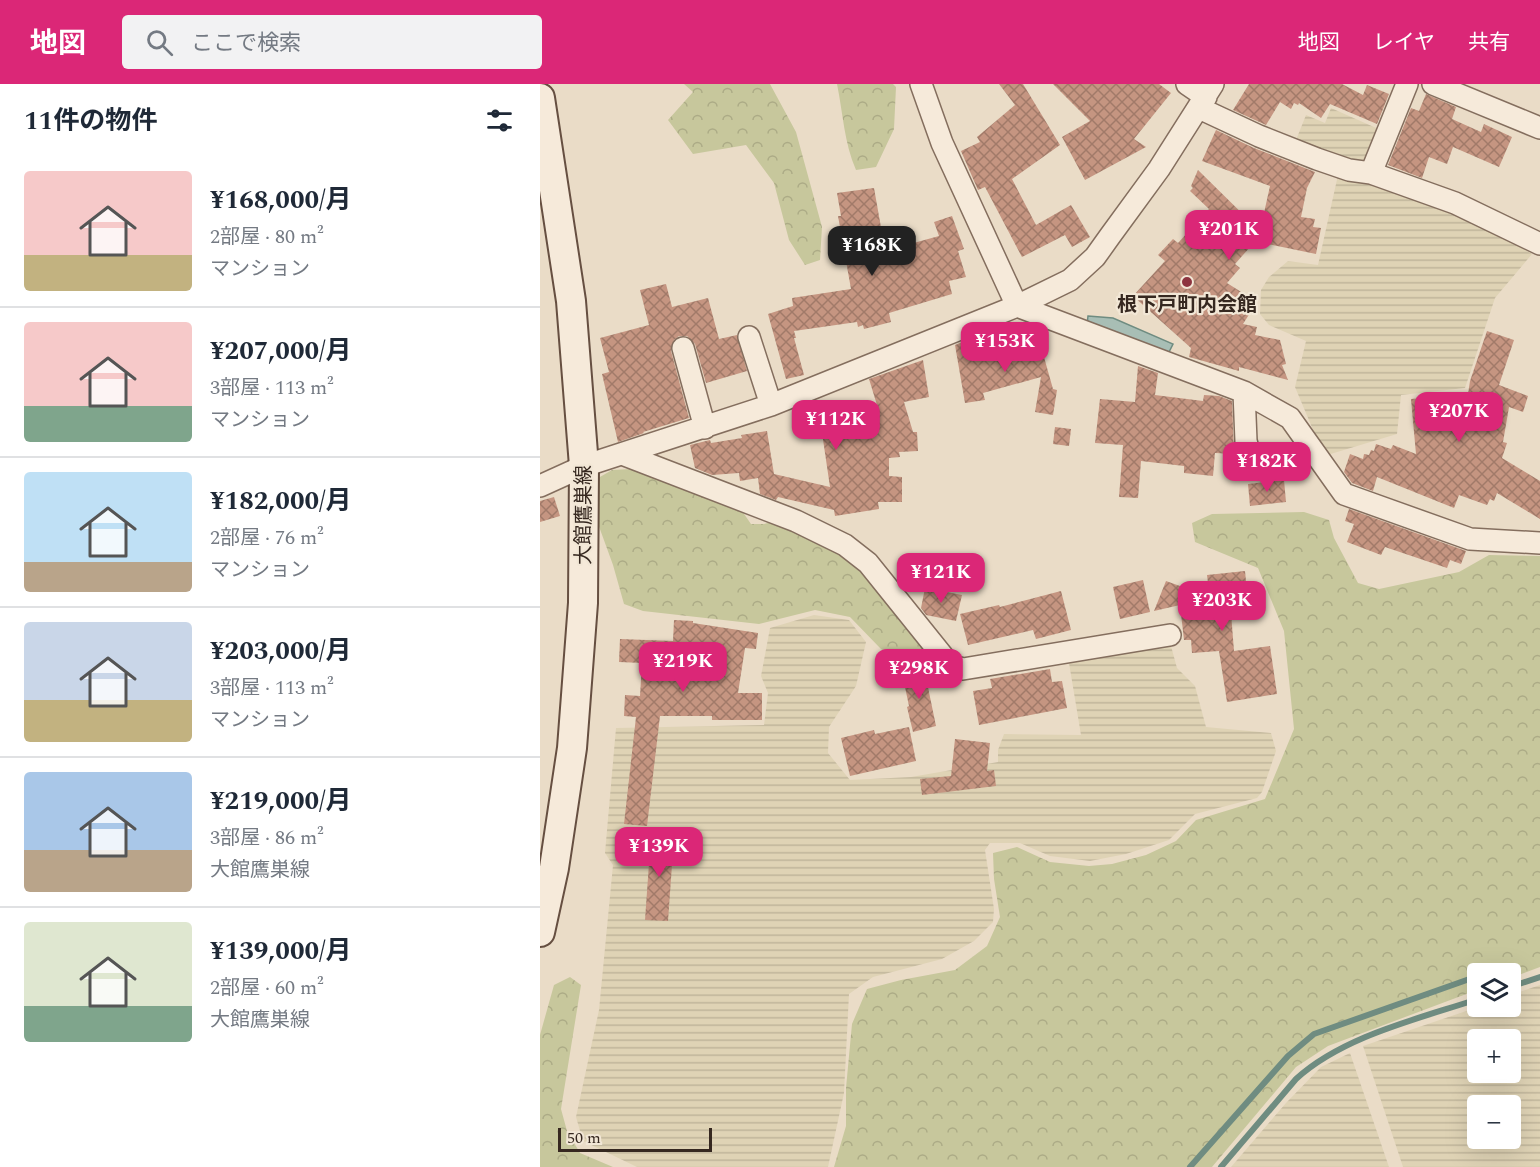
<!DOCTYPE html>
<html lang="ja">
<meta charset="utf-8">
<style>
:root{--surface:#fff;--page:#f2f2f3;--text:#1f2937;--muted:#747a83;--line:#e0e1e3;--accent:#db2777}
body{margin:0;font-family:Spectral,"Noto Sans JP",serif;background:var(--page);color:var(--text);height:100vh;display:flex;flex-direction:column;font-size:22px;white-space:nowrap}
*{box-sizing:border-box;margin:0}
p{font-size:20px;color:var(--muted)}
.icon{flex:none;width:33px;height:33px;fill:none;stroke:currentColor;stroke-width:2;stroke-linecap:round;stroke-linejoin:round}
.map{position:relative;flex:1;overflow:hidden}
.panel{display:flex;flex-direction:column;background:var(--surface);width:540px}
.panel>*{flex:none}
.buttons{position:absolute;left:927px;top:879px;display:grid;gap:12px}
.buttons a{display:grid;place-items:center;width:54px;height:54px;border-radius:6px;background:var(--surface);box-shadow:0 6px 24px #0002;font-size:30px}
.scale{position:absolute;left:18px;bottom:15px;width:154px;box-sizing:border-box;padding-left:6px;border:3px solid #362820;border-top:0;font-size:16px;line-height:21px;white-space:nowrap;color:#362820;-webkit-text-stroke:4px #f2e7d6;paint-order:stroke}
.price{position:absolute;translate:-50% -51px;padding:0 14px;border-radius:12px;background:var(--accent);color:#fff;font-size:20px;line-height:39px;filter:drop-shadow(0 2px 3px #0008)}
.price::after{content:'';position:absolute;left:50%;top:36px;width:18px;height:14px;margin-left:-9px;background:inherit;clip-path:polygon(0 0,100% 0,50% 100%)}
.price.on{background:#222;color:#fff}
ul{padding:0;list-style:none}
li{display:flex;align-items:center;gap:18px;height:150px;padding:0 24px}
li+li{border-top:2px solid var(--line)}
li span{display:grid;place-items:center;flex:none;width:168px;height:120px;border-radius:6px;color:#555}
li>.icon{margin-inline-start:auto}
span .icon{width:72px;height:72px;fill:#fffc;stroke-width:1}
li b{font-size:26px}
h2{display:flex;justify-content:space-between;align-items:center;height:72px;padding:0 24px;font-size:26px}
header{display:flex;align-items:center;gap:36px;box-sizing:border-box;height:84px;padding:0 30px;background:var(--accent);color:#fff}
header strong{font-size:28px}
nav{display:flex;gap:33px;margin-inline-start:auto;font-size:21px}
.search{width:420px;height:54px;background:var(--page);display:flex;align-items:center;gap:15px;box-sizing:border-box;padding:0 21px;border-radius:6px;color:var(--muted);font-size:22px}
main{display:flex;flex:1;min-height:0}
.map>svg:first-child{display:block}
.farmland{fill:url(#farmland-rules);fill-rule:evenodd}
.forest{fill:url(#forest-crowns)}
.water{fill:#a8beb5;stroke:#6f8c81;stroke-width:1.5}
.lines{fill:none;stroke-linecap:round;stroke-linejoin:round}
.stream{stroke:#6f8c81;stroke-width:6}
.building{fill:url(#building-cross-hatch)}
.minor-casing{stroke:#846e5e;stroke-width:24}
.secondary-casing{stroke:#664f41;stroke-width:32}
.minor{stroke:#f6eada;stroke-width:21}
.secondary{stroke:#f6eada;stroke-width:28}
.poi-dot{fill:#8d343f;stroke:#f2e7d6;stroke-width:2}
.labels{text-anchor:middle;stroke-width:4.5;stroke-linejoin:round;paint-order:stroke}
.poi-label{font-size:20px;font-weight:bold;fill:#362820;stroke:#f2e7d6}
.street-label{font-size:20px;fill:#362820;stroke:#f2e7d6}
</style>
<header>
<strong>地図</strong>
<div class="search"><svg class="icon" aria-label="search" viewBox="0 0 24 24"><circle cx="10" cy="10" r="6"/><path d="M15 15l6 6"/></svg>ここで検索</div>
<nav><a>地図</a><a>レイヤ</a><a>共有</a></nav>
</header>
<main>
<section class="panel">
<h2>11件の物件<svg class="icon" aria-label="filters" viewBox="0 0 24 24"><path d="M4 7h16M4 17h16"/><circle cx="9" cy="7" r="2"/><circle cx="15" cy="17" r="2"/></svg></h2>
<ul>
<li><span style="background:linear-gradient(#f6c9c9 70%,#c2b280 0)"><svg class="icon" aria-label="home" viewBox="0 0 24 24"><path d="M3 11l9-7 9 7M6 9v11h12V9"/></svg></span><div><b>¥168,000/月</b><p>2部屋 · 80 m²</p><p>マンション</p></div></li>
<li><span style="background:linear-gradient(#f6c9c9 70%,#7fa58c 0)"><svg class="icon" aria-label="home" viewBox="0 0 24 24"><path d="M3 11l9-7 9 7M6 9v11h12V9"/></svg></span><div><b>¥207,000/月</b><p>3部屋 · 113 m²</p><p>マンション</p></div></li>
<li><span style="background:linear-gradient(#bfe0f5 75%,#b9a48a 0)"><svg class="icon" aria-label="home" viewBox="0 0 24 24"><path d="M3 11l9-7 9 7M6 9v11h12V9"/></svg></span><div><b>¥182,000/月</b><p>2部屋 · 76 m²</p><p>マンション</p></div></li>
<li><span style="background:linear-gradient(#c9d6e8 65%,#c2b280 0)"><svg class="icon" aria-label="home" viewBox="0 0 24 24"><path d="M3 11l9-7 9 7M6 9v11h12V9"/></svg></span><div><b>¥203,000/月</b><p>3部屋 · 113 m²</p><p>マンション</p></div></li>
<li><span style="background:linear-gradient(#a9c7e8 65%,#b9a48a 0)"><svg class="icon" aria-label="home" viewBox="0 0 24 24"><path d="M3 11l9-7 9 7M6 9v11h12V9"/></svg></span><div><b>¥219,000/月</b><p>3部屋 · 86 m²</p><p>大館鷹巣線</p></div></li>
<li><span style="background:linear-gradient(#dfe7d0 70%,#7fa58c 0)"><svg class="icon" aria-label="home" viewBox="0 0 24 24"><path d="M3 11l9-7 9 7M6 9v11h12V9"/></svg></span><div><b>¥139,000/月</b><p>2部屋 · 60 m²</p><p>大館鷹巣線</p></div></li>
</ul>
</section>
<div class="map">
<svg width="1000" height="1083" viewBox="0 0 1000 1083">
<defs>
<pattern id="farmland-rules" width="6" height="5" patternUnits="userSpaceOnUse" patternTransform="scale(1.5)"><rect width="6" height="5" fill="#dfd3b5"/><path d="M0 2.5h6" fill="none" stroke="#c0b59b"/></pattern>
<pattern id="forest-crowns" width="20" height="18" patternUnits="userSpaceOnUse" patternTransform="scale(1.5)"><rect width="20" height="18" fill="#c7c79c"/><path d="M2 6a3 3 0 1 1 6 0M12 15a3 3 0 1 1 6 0" fill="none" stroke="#acab86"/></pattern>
<pattern id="building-cross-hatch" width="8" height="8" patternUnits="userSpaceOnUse" patternTransform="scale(1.5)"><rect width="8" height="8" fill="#c59581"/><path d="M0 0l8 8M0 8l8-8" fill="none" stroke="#a17a69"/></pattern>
</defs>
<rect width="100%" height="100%" fill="#eadcc7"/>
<path class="farmland" d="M791,24l52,23 -15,32h-6l-68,-18 12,-30 19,8z
M798,91l26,4 89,30 79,45 -37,44 -30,90 -64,7 -4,39 -73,22 -29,-69 11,-46 -37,-16 -9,-11 1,-24 8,-13 19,-16 30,4z
M274,531l35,5 17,22 -10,44 -27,41 -1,26 22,27 61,-3 87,-15v-12l6,-16 77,1 -12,-72 102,-17 6,22 18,18 11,41 65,6 5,18 -14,41 -5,6 -62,16 -26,26 -43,14 -36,7 -40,-5 -30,-13h-30l-5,7 9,59 -1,13 -19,19 -32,18 -69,18 -24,17 -5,99 -16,74h-191l-54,-26 -7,-24 23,-107 14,-145 -8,-12 11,-125 148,-3 4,-32 -7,-17 9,-48z
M1000,901v182h-137l-40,-121 115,-39 32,-1 1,-11zM938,956h32v32h-32zM938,1022h32v32h-32z
M810,969l39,114h-158l55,-64 35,-36z"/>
<path class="forest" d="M144,0h86l26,48 26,95 -2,33 -15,5 -16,-25 -15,-57 -28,-38 -53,9 -25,-34 25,-28z
M297,0h56l3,3 -2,42 -18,38 -20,3c-12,-27 -13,-57 -19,-86z
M91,385l95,33 16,9 9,13h13l11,-3 66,27 26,21 66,88 -36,4 -16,-12 -31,-32 -35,-7 -56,14 -116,-13 -19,-7 -11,-39 -20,-55v-29l19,-11z
M764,428l25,8 5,18 24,45 21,6 80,-17 30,-17 51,1v411l-29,11 -1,-4h-32l-1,16 -149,56 -32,21 -84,100h-378l12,-41v-38l6,-64 15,-35 34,-9 54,-10 32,-24 13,-29 -6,-38 -1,-26 24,-6 33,15 39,4 23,-2 34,-9 30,-14 20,-21 69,-21 29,-70 -10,-98 -26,-63 -63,-26 -3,-19 20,-9z
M30,893l11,8 -20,124 6,22 13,22 33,14h-73v-132l14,-50z"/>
<path class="water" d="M548,232l25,2 60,26 -4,8 -82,-27z"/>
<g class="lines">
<path class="stream" d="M944,890l2,-1
M970,903l30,-10
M650,1083l98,-111 26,-22 164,-58
M681,1083l75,-88c47,-43 122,-60 182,-80"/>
</g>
<path class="building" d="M459,0h24l37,61 -48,34 24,46 35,-20 19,32 -18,10 -7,-12 -43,22 -37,-70 -7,3 -17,-39 19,-9 -3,-5 38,-32z
M513,0h106l12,9 -37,46 12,8 -61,33 -23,-43 28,-16z
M709,0h93l21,11 4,-10 22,9 -12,30 -47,-20 -9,14 -22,-15 -1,2 -4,-2 -3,6 -11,-7 -14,23 -33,-15z
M886,10l30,13 -4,12 29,13 3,-8 28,13 -13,30 -46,-20 -6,17 -18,-7 -7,21 -34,-13 23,-57 8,3z
M676,46l38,18 61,24 -8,16 -6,29 14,2 -2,8 8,1 -5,26 -58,-12 1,-5 -24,27 5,4 -13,15 30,19 -14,22 14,3 -2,8 25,5 6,24 -4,1 6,15 -49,-13v4l-50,-14 2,-9 -58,-52 32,-35 -7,-6 15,-16 5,4 31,-34 -19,-18 3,-3 -2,-2 7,-16 62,61 10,-45 -68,-25z
M334,104l8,45 12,-4 5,18 40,-11 -5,-14 18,-6 12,33 -6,2 8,26 -17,4 3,13 -63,19 2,9 -27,7 -1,-4 -5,2 -1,-5 -63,9 2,7h-2l10,37 -18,4 -18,-65 25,-8 -1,-8 59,-9 -13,-73h3l-4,-23z
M126,200l6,23 36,-9 11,41 18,-4 10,36 -41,12 -11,-39 -8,-8h-8l-5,4 -3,11 18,67 -46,14 1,1 -26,9 -16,-68 7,-2 -9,-34 49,-13 -9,-35z
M947,247l27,9 -15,45 29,11 -5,16 -14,-5 -6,35 4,1 -5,15 38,23v38l-43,-26 -3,8 -4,-2 -3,6 -28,-10 -5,13 -77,-31 -4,14 -21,-8 -8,-11 6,-18 13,5 1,-5 5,1 2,-5 3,1 2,-7 15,5 2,-4 23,9 -5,-55 57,-5 2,-13z
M430,255l5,18 31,-9 1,4 33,-9 13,46 4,1 -4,25 -18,-3 6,-35 -58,16 2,7 -20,3 -10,-58z
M383,276l6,37 -25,5 9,30h4l1,19 -19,1 1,5 -11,1v18l13,1v25h-24l1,7 -44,7 -1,-6 -56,-13 -2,3 -16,-6 -2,-16 -18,3 -1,-8 -27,2 -17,-7 -5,-23 20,-5 1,3 31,-5 -1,-3 26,-4 7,43 56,13 -10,-68 52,-8 -1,-4 6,-2 -8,-26z
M598,282l20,7 -3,22 48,6 1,-6 15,1 13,5 2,53 -19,-1 -2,23 -29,-3v-7l-43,-5 -3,37 -19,-1 4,-52 -28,-2 5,-44 35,3z
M515,343l16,2 -2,17 -16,-2z
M744,396l2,22 -36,4 -2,-22z
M14,413l6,19 -20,6v-21z
M809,425l117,42 -5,13 -11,-4 -3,8 -62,-21 -4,8 -34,-13 7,-18 -9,-3z
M705,487l4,40 -18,2 3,38 36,-5 7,48 -50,8 -8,-51 -27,2 -1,-13h-7l-4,-35 -26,6 12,-30 14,5 28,-3 -1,-8z
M603,496l7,32 -30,7 -7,-32z
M385,504l37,7 -6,26 -30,-6 -5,-7z
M521,507l10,39 -35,9 -3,-9 -65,15 -8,-31 39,-9 1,2z
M134,536l19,1v2l65,10 -2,16 -11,-1 -7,45h24v27h-50v-4h-52l-13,110 -23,-2 12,-107 -12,-1 1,-21 15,1 2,-33 -23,-1 1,-23 53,2z
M384,584l12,58 -23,6 -6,-25 2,-1 -7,-33z
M510,585l2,13 10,-1 5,27 -88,17 -6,-34 19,-3 -2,-9z
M369,643l7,34 -66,15 -9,-38 33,-8 1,4z
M415,655l35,4 -3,28 7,-1 2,16 -74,9 -2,-16 31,-3z
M111,751l23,2 -6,84 -23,-1z"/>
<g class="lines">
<g class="minor-casing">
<path id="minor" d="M381,0l21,59 75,163 227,86 46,26 54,76 126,45 70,4
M647,0l19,13
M893,0l107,44
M659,24l60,28 58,23 32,11 22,3 84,30 85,41
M831,89l36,-89
M209,253l22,68
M143,264l22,80
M704,308l2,49 6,22
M82,370l174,67 49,24 23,18 82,102 13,4 207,-34
M0,402l44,-20 187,-61 246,-99 53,-26 25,-23 15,-21 49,-67 54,-85"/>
</g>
<g class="secondary-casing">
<path id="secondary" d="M0,14l31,203 13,165 -1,137 -11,145 -18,120 -14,64"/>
</g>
<use href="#minor" class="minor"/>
<use href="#secondary" class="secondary"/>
</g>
<circle class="poi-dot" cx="647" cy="198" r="6"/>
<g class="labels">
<g class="poi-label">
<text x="647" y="227">根下戸町内会館</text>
</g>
<g class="street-label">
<text transform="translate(43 431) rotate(-90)" y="7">大館鷹巣線</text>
</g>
</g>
</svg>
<div class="buttons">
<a><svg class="icon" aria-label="layers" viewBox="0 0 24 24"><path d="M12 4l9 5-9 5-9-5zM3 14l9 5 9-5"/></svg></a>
<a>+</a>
<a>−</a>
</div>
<div class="scale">50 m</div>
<b class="price" style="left:689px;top:177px">¥201K</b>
<b class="price on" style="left:332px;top:193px">¥168K</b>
<b class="price" style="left:465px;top:289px">¥153K</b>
<b class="price" style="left:919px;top:359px">¥207K</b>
<b class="price" style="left:296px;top:367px">¥112K</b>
<b class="price" style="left:727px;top:409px">¥182K</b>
<b class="price" style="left:401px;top:520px">¥121K</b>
<b class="price" style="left:682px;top:548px">¥203K</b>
<b class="price" style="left:143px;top:609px">¥219K</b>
<b class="price" style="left:379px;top:616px">¥298K</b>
<b class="price" style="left:119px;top:794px">¥139K</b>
</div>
</main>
